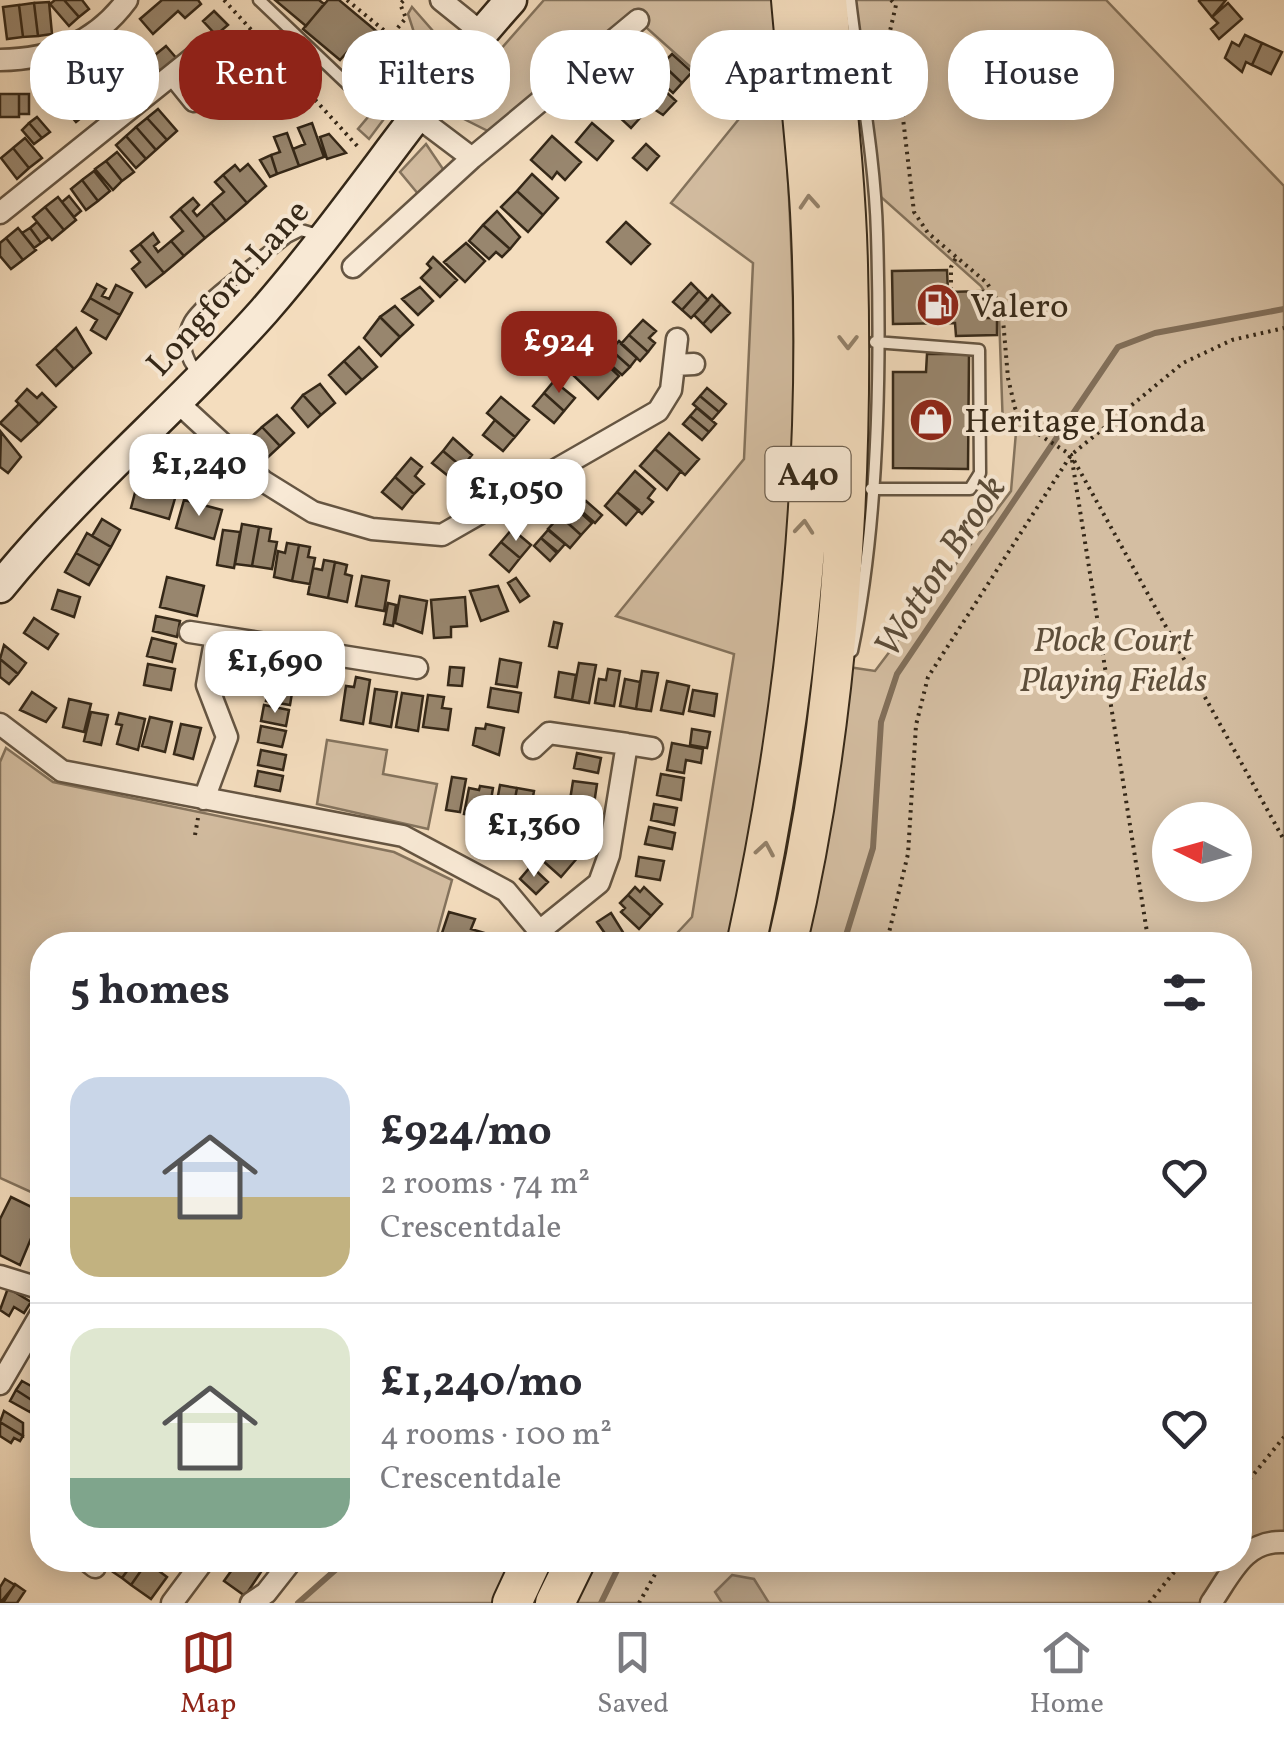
<!DOCTYPE html>
<meta charset="utf-8">
<style>
:root{--surface:#fff;--page:#f2f2f3;--text:#2b2b33;--muted:#7c7c81;--line:#e1e1e2;--accent:#8f2418}
body{margin:0;font-family:Vollkorn,serif;background:var(--page);color:var(--text);height:100vh;display:flex;flex-direction:column;font-size:38px;white-space:nowrap}
*{box-sizing:border-box;margin:0}
p{font-size:32px;color:var(--muted)}
.icon{flex:none;width:55px;height:55px;fill:none;stroke:currentColor;stroke-width:2;stroke-linecap:round;stroke-linejoin:round}
.map{position:relative;flex:1;overflow:hidden}
.drawer{position:absolute;left:30px;top:932px;width:1222px;height:640px;display:flex;flex-direction:column;background:var(--surface);border-radius:40px;box-shadow:0 5px 25px #0003}
.drawer>*{flex:none}
.guide{position:absolute;left:30px;top:30px;width:1225px;height:90px;display:flex;gap:20px}
.needle{width:65px;rotate:275deg}
.buttons{position:absolute;left:1152px;top:802px;display:grid;gap:20px}
.buttons a{display:grid;place-items:center;width:100px;height:100px;border-radius:50%;background:var(--surface);box-shadow:0 5px 25px #0003;font-size:50px}
.price{position:absolute;translate:-50% -85px;padding:0 22px;border-radius:20px;background:#fff;color:#222;font-size:32px;line-height:65px;filter:drop-shadow(0 2px 5px #0008)}
.price::after{content:'';position:absolute;left:50%;top:60px;width:30px;height:22px;margin-left:-15px;background:inherit;clip-path:polygon(0 0,100% 0,50% 100%)}
.price.active{background:var(--accent);color:#fff}
ul{padding:0;list-style:none}
li{display:flex;align-items:center;gap:30px;height:250px;padding:0 40px}
li+li{border-top:2px solid var(--line)}
li span{display:grid;place-items:center;flex:none;width:280px;height:200px;border-radius:30px;color:#555}
li>.icon{margin-inline-start:auto}
span .icon{width:120px;height:120px;fill:#fffc;stroke-width:1}
li b{font-size:42px}
h2{display:flex;justify-content:space-between;align-items:center;height:120px;padding:0 40px;font-size:42px}
.pill{padding:0 35px;border-radius:40px;background:var(--surface);box-shadow:0 5px 25px #0003;font-size:35px;line-height:90px}
.pill.active{background:var(--accent);color:#fff}
.tab-bar{display:flex;justify-content:space-around;align-items:center;height:140px;border-top:2px solid var(--line);background:var(--surface);font-size:28px;color:var(--muted)}
.tab-bar a{display:grid;justify-items:center;gap:5px}
.tab-bar .active{color:var(--accent)}
.map>svg:first-child{display:block}
.green{fill:#d4bea2;stroke:#84735d;stroke-width:2.5;fill-rule:evenodd}
.water{fill:#b39f86;stroke:#816f5a;stroke-width:2.5}
.lines{fill:none;stroke-linecap:round;stroke-linejoin:round}
.stream{stroke:#816f5a;stroke-width:6}
.building{fill:#98866e;stroke:#352818;stroke-width:2.5}
.lane-casing{stroke:#655542;stroke-width:15}
.street-casing{stroke:#655542;stroke-width:25}
.secondary-casing{stroke:#352818;stroke-width:35}
.highway-casing{stroke:#352818;stroke-width:42}
.path{stroke:#352818;stroke-width:4;stroke-dasharray:2.5 5;stroke-linecap:butt}
.lane{stroke:#f8e9d5;stroke-width:10}
.street{stroke:#f8e9d5;stroke-width:20}
.secondary{stroke:#f8e9d5;stroke-width:30}
.highway{stroke:#f4ddbe;stroke-width:38}
.oneway{stroke:#94826b}
.labels{text-anchor:middle;stroke-width:8;stroke-linejoin:round;paint-order:stroke}
.shield{fill:#f8e9d5;stroke:#706251;stroke-width:2.5}
.shield-label{font-size:32px;font-weight:bold;fill:#352818}
.street-label{font-size:35px;fill:#352818;stroke:#f8e9d5}
.poi-label{font-size:35px;fill:#352818;stroke:#f8e9d5;text-anchor:start}
.park-label{font-size:35px;font-style:italic;fill:#5d4e3a;stroke:#f8e9d5}
.water-label{font-size:38px;font-style:italic;fill:#5b4c39;stroke:#f8e9d5}
</style>
<div class="map">
<svg width="1284" height="1603" viewBox="0 0 1284 1603">
<rect width="100%" height="100%" fill="#f4ddbe"/>
<filter id="stains"><feTurbulence type="fractalNoise" baseFrequency=".002" numOctaves="4"/><feColorMatrix values="0 0 0 0 .2 0 0 0 0 .09 0 0 0 0 .02 0 0 0 .5 -.17"/></filter>
<radialGradient id="worn" r=".72"><stop offset=".6" stop-color="#630" stop-opacity="0"/><stop offset="1" stop-color="#630" stop-opacity=".3"/></radialGradient>
<path class="green" d="M544,0h231c18,205 26,394 11,600 -9,116 -33,231 -54,345h-66l26,-28 42,-263 -118,-38 128,-157 9,-196 -82,-60 72,-89 -105,-94 -150,111 -24,-12 -1,-27z
M850,0h256l178,186v1356l-18,-1 -55,62h-913l46,-43h896v-615h-440l48,-278 27,4 136,-180 5,-59 -13,-4 -4,-114 -18,-28 -109,-97zM1170,820h65v65h-65z
M412,7l21,24 1,21 -65,87 -11,-10 63,-75 -13,-40z
M426,144l19,28 -26,23 -19,-23z
M327,740l60,10 -4,24 54,10 -9,45 -111,-25z
M6,748l47,34 341,70 58,28 -18,65h-392v252l-42,-19v-416z"/>
<path class="water" d="M732,1575l22,4 15,24h-47l-7,-11z"/>
<g class="lines">
<path class="stream" d="M843,945l30,-97 8,-126 16,-48 221,-327 37,-14 129,-24
M298,1603l43,-38 14,-5
M601,1603l21,-43"/>
</g>
<path class="building" d="M55,0h9l15,17 -10,9 -19,-22z
M64,0h18l7,9 -10,8z
M162,0h36l3,4 -16,14 -7,-7 -25,23 -13,-15z
M275,0h44l5,4 -18,22z
M328,0h11l73,61 -20,23 -42,-35 -10,11 -37,-31z
M1226,0l-14,17 -13,-16 1,-1z
M49,2l3,32 -14,2 -4,-33z
M34,3l4,33 -15,1 -4,-32z
M1228,3l14,16 -23,20 -8,-10 7,-6 -6,-6z
M19,5l4,32 -16,2 -4,-32z
M214,11l14,14 -12,10 -13,-14z
M1245,35l17,8 -10,22 -6,-3 -4,10 -17,-14 7,-16 7,4z
M120,40l11,12 -21,17 -10,-12z
M1262,43l20,9 -11,22 -19,-9z
M166,46l12,14 -17,13 -11,-14z
M213,51l12,13 -23,21 -12,-13z
M131,52l10,12 -20,18 -11,-13z
M672,54l20,18 -10,11 -20,-19z
M225,64l11,12 -23,21 -11,-12z
M662,64l20,19 -9,10 -20,-18z
M68,70l10,11 -21,18 -10,-11z
M236,76l12,13 -23,20 -12,-12z
M651,78l25,23 -13,14 -29,-19z
M78,81l9,11 -21,18 -9,-11z
M87,92l11,12 -22,18 -10,-12z
M0,94h19v23h-19z
M19,94h10v20h-10z
M634,96l14,13 -17,19 -14,-13z
M158,109l19,22 -10,9 -20,-22z
M37,117l13,15 -8,6 -13,-15z
M147,118l20,22 -11,10 -20,-23z
M29,123l13,15 -8,6 -12,-14z
M312,123l12,34 -25,9 -6,-17 12,-5 -7,-16z
M592,123l21,18 -16,19 -21,-18z
M136,127l20,23 -10,9 -20,-23z
M287,133l12,33 -22,8 -6,-19 9,-3 -6,-15z
M329,134l17,19 -19,6 -7,-22z
M126,136l20,23 -10,9 -20,-23z
M552,136l29,26 -16,18 -8,-8 -5,7 -21,-19z
M25,138l17,20 -13,10 -16,-20z
M646,144l13,12 -12,14 -14,-12z
M13,148l16,20 -12,11 -16,-21z
M117,152l17,20 -12,9 -16,-20z
M271,155l6,19 -7,3 -10,-17z
M106,161l16,20 -9,9 -18,-21z
M248,164l18,22 -19,17 -24,-28 12,-10 5,6z
M94,171l16,20 -12,10 -16,-21z
M532,174l26,24 -15,17 -26,-24z
M223,175l24,28 -21,18 -15,-18 13,-11 -9,-10z
M82,180l16,21 -12,9 -15,-21z
M517,191l26,24 -15,17 -27,-25z
M69,196l12,15 -7,6 -12,-15z
M58,197l18,23 -12,10 -19,-23z
M193,198l6,7 -6,6 4,5 14,-13 15,18 -21,17 -25,-29z
M45,207l19,23 -12,10 -19,-23z
M180,209l25,29 -21,18 -13,-15 12,-10 -12,-14z
M497,211l23,26 -10,12 -27,-24z
M37,222l12,15 -8,6 -11,-15z
M626,222l24,22 -19,20 -24,-22z
M483,225l27,24 -8,8 -6,-5 -7,7 -20,-18z
M18,228l18,22 -13,10 -17,-22z
M30,228l11,15 -7,5 -12,-15z
M153,233l6,9 -5,4 4,6 13,-11 13,15 -20,17 -24,-29z
M6,238l17,22 -12,9 -11,-13v-13z
M466,243l19,18 -20,21 -21,-20z
M140,244l24,29 -18,14 -14,-18 8,-7 -9,-11z
M433,257l24,23 -17,17 -19,-19 10,-10 -4,-4z
M947,270l1,22 35,-1v27h14v17l-41,1 -1,-13 -62,1 -1,-53z
M691,283l8,8 -17,19 -9,-8z
M97,284l9,5 -4,7 7,3 7,-14 16,8 -12,22 -30,-17z
M420,287l13,14 -15,14 -16,-16z
M699,291l9,9 -17,18 -9,-8z
M712,295l9,9 -18,20 -9,-9z
M90,298l30,17 -14,24 -15,-9 6,-10 -15,-9z
M721,304l9,9 -19,19 -8,-8z
M395,306l18,19 -13,12 -20,-20z
M380,317l20,20 -19,19 -17,-18z
M643,320l13,11 -7,7 6,5 -7,9 -19,-17z
M76,328l15,25 -17,16 -19,-21z
M629,335l19,17 -8,9 -19,-17z
M619,341l18,17 -7,9 -19,-17z
M359,347l18,20 -15,13 -18,-19z
M55,348l19,21 -18,17 -19,-21z
M611,350l19,17 -8,8 -18,-16z
M927,354h42l-1,115 -75,-1v-96h33z
M344,361l18,19 -16,14 -17,-19z
M603,361l16,15 -21,23 -24,-23 12,-12 8,7z
M554,381l21,17 -11,13 -20,-18z
M320,384l15,19 -14,12 -18,-20z
M707,388l19,16 -7,8 -19,-16z
M27,389l10,9 5,-5 14,14 -17,17 -23,-23z
M544,393l20,18 -10,12 -21,-17z
M303,395l18,20 -13,12 -16,-19z
M700,396l19,16 -7,8 -19,-16z
M501,397l28,23 -14,17 -28,-24z
M19,404l20,20 -18,17 -21,-18z
M697,408l19,16 -7,8 -19,-16z
M277,415l17,18 -14,13 -18,-19z
M690,416l19,16 -7,8 -19,-16z
M495,420l20,17 -12,14 -20,-16z
M262,427l18,19 -14,13 -18,-19z
M1,432l20,25 -13,16 -8,-6z
M669,433l30,26 -14,16 -30,-26z
M453,438l19,17 -10,12 -19,-16z
M655,449l26,22 -14,19 -27,-24z
M443,451l19,16 -10,12 -20,-16z
M411,458l11,9 -7,9 9,8 -10,10 -19,-17z
M635,471l20,18 -7,9 5,4 -11,12 -25,-22z
M395,477l19,17 -12,15 -20,-17z
M137,485l39,10 -7,24 -38,-11z
M617,492l22,18 -13,15 -21,-19z
M184,500l38,10 -8,29 -38,-11z
M586,501l16,14 -7,8 -16,-14z
M571,504l21,19 -11,12 -21,-19z
M560,516l21,19 -11,13 -22,-19z
M102,519l18,11 -9,17 -19,-11z
M242,524l17,3 -7,39 -17,-2z
M259,527l12,2 -2,12 8,1 -5,27 -20,-3z
M512,529l19,16 -11,13 -19,-16z
M223,530l17,2 -6,36 -17,-3z
M548,530l17,14 -7,8 -17,-14z
M87,533l24,14 -11,19 -24,-13z
M541,538l16,15 -7,8 -16,-15z
M501,542l19,16 -11,14 -19,-17z
M287,543l12,2 -7,36 -18,-4 4,-26 7,2z
M299,545l11,2 -2,10 7,1 -5,26 -18,-3z
M76,553l24,13 -11,19 -24,-13z
M324,560l11,2 -7,36 -20,-4 5,-26 9,2z
M335,562l12,3 -2,9 7,2 -5,26 -19,-4z
M362,576l27,5 -5,30 -28,-5z
M167,577l37,9 -7,30 -37,-9z
M516,578l13,18 -9,6 -12,-19z
M498,586l10,25 -27,10 -11,-30z
M58,590l22,7 -6,20 -22,-8z
M400,596l27,5 -5,32 -27,-10z
M465,597l2,29 -16,1v10l-17,1 -3,-38z
M388,603l8,2 -3,21 -9,-2z
M156,616l24,5 -3,16 -24,-6z
M34,618l24,16 -10,15 -24,-16z
M554,622l8,2 -5,24 -8,-2z
M152,638l24,6 -4,18 -25,-6z
M4,645l22,18 -8,11 -18,-15z
M0,659l18,15 -9,10 -9,-7z
M500,659l21,4 -4,24 -21,-3z
M270,660l25,4 -3,18 -25,-4z
M579,663l17,2 -7,38 -17,-3z
M148,664l27,5 -4,21 -27,-5z
M450,667l14,1 -2,18 -14,-1z
M608,669l12,2 -6,35 -19,-3 4,-24 7,1z
M642,671l16,2 -7,38 -15,-2z
M559,672l17,3 -4,25 -17,-3z
M356,677l14,3 -7,44 -22,-4 5,-34 8,1z
M625,679l15,3 -4,27 -16,-3z
M667,681l22,5 -6,28 -22,-4z
M269,683l24,4 -3,18 -24,-4z
M491,688l30,5 -3,19 -30,-5z
M375,689l22,3 -6,35 -21,-4z
M693,690l24,4 -3,22 -25,-5z
M32,692l24,16 -10,14 -26,-12z
M402,693l21,3 -5,35 -22,-4z
M428,695l16,2 -2,11 9,1 -3,21 -25,-3z
M69,699l22,5 -7,28 -21,-5z
M264,705l25,5 -3,16 -25,-5z
M91,712l17,3 -7,30 -17,-4z
M119,713l26,6 -7,31 -21,-6 5,-19 -6,-1z
M150,717l22,5 -7,30 -23,-6z
M181,724l20,4 -8,31 -19,-5z
M486,724l18,4 -5,27 -26,-10 3,-17 9,1z
M261,726l25,5 -4,16 -24,-5z
M692,729l18,3 -3,16 -17,-3z
M672,743l31,6 -2,14 -15,-3 -2,13 -17,-3z
M261,750l25,5 -3,15 -25,-5z
M577,753l24,5 -3,15 -24,-5z
M258,771l25,5 -3,15 -25,-5z
M661,774l23,4 -3,22 -24,-5z
M452,777l14,2 -6,33 -14,-2z
M573,781l24,3 -3,20 -24,-4z
M500,785l17,3 -5,27 -17,-3z
M480,786l13,2 -5,30 -24,-4 5,-26 10,2z
M517,788l17,3 -5,28 -17,-4z
M654,804l23,4 -3,17 -23,-5z
M566,808l30,5 -2,17 -12,-2 -2,13 -15,-3z
M649,827l26,6 -3,16 -27,-5z
M566,845l13,11 -18,21 -19,-17 7,-9 7,6z
M639,857l25,4 -4,19 -24,-4z
M531,866l17,16 -12,12 -16,-15z
M635,887l5,5 4,-5 18,17 -11,12 -23,-21z
M628,895l23,21 -12,13 -18,-17 4,-4 -5,-5z
M449,912l26,7 -4,10 27,8 -3,8h-28l-26,-9z
M611,913l15,24 -13,8 -16,-23z
M11,1197l31,15 -22,53 -20,-10v-36z
M8,1288l23,14 -7,11 -10,-6 -5,9 -9,-6z
M22,1381l20,11 -1,14 -25,-16z
M16,1390l25,16 -3,4 -5,-3 -3,5 -20,-11z
M4,1411l19,12v13l-23,-14z
M0,1422l23,14 -3,5 -6,-3 -3,5 -11,-7z
M122,1560h13l-13,18 -9,-6z
M135,1560l12,2 -16,23 -9,-7z
M239,1560l22,12 -16,24 -21,-15z
M147,1562l20,15 -16,22 -20,-14z
M5,1579l10,6 -15,18v-16z
M15,1584l10,7 -8,12h-14z"/>
<g class="lines">
<g class="lane-casing">
<path id="lane" d="M259,0l102,97
M850,0c9,77 25,157 27,234 4,131 2,289 -25,417
M198,373c-13,-14 -18,-34 -8,-52 12,-21 76,-66 97,-84l14,-7 17,5
M871,489h99l10,-16 -1,-123 -104,-8"/>
</g>
<g class="street-casing">
<path id="street" d="M441,0l41,33
M0,60c53,-1 95,-17 127,-60
M173,75l21,26
M415,115l57,43
M0,213l203,-163
M353,267l119,-109 166,-138
M674,365l20,-1
M176,401l87,80 50,31 59,17 70,6 216,-124 13,-21 6,-51
M190,632l227,36
M0,724l62,47 341,65 103,55 45,54
M627,744l25,4
M533,748l16,-15
M204,799l23,-62 -20,-52 9,-49
M542,929l57,-46 10,-28 18,-111 -78,-11
M0,1276l42,13
M0,1384l42,-72
M86,1560l9,7
M172,1603l32,-43
M251,1603l15,-10 26,-33
M1211,1603c20,-29 33,-63 73,-61"/>
</g>
<g class="secondary-casing">
<path id="secondary" d="M0,587c81,-100 179,-180 264,-276 87,-100 158,-212 247,-311"/>
</g>
<g class="highway-casing">
<path id="highway" d="M746,945c52,-238 77,-489 64,-733 -4,-71 -13,-141 -19,-212
M787,945c51,-216 67,-458 61,-680 -2,-88 -13,-177 -21,-265
M512,1603l20,-43
M555,1603l21,-43"/>
</g>
<path class="path" d="M224,0l136,149
M347,0l44,36 15,-18 -6,-14 4,-4
M891,0l5,5 -9,39 10,23 17,145 14,21 59,50 15,25 6,70 7,30 9,17 47,30 213,385
M85,62l28,36
M955,300l-4,1v-34l6,-11
M1072,460l77,485
M195,835l3,-17
M886,945l22,-91 8,-129 12,-48 143,-222 112,-92 49,-23 52,-12
M1240,1491l44,-54
M1240,1512l3,20
M639,1603l24,-43
M1149,1603l35,-43"/>
<use href="#lane" class="lane"/>
<use href="#street" class="street"/>
<use href="#secondary" class="secondary"/>
<use href="#highway" class="highway"/>
</g>
<defs><path id="oneway-chevron" d="M-2-3.5L2.5 0L-2 3.5" fill="none" stroke-width="1.6" stroke-linecap="round" stroke-linejoin="round" transform="scale(2.5)"/></defs>
<g class="oneway">
<use href="#oneway-chevron" transform="translate(809 202) rotate(-94)"/>
<use href="#oneway-chevron" transform="translate(848 342) rotate(90)"/>
<use href="#oneway-chevron" transform="translate(804 527) rotate(-85)"/>
<use href="#oneway-chevron" transform="translate(765 849) rotate(-80)"/>
</g>
<defs>
<g id="fuel-disc" transform="scale(2.25)"><circle r="9.5" fill="#8f2418" stroke="#f8e9d5"/><path d="M-5.5-6h7V0h2V4h1.3V-2.5L3-4.5l.8-.8L6-3V5H2.5V1h-1V6h-7ZM-4.2-4.7v3.2H.2V-4.7Z" fill="#fff"/></g>
<g id="shop-disc" transform="scale(2.25)"><circle r="9.5" fill="#8f2418" stroke="#f8e9d5"/><path d="M-5-2.5h2.3a2.7 3.5 0 0 1 5.4 0H5L5.5 6h-11ZM-1.5-2.5h3a1.5 2.3 0 0 0-3 0Z" fill="#fff"/></g>
</defs>
<g fill-rule="evenodd">
<use href="#fuel-disc" x="938" y="305"/>
<use href="#shop-disc" x="931" y="420"/>
</g>
<g class="labels">
<rect class="shield" x="765.5" y="447" width="85" height="54" rx="8"/>
<g class="shield-label">
<text x="808" y="485">A40</text>
</g>
<g class="street-label">
<text transform="translate(227 287) rotate(-48)" y="12">Longford Lane</text>
</g>
<g class="poi-label">
<text x="970" y="317">Valero</text>
<text x="964" y="432">Heritage Honda</text>
</g>
<g class="park-label">
<text x="1113" y="651">Plock Court<tspan x="1113" dy="40">Playing Fields</tspan></text>
</g>
<g class="water-label">
<text transform="translate(939 566) rotate(-57)" y="13">Wotton Brook</text>
</g>
</g>
<rect width="100%" height="100%" filter="url(#stains)"/>
<rect width="100%" height="100%" fill="url(#worn)"/>
</svg>
<div class="buttons">
<a><svg class="needle" viewBox="-14 -14 28 28"><path d="M0-13l5 13h-10z" fill="#e53935"/><path d="M0 13l5-13h-10z" fill="#7c7c81"/></svg></a>
</div>
<b class="price active" style="left:559px;top:396px">£924</b>
<b class="price" style="left:199px;top:519px">£1,240</b>
<b class="price" style="left:516px;top:544px">£1,050</b>
<b class="price" style="left:275px;top:716px">£1,690</b>
<b class="price" style="left:534px;top:880px">£1,360</b>
<div class="guide">
<a class="pill">Buy</a>
<a class="pill active">Rent</a>
<a class="pill">Filters</a>
<a class="pill">New</a>
<a class="pill">Apartment</a>
<a class="pill">House</a>
</div>
<section class="drawer">
<h2>5 homes<svg class="icon" aria-label="filters" viewBox="0 0 24 24"><path d="M4 7h16M4 17h16"/><circle cx="9" cy="7" r="2"/><circle cx="15" cy="17" r="2"/></svg></h2>
<ul>
<li><span style="background:linear-gradient(#c9d6e8 60%,#c2b280 0)"><svg class="icon" aria-label="home" viewBox="0 0 24 24"><path d="M3 11l9-7 9 7M6 9v11h12V9"/></svg></span><div><b>£924/mo</b><p>2 rooms · 74 m²</p><p>Crescentdale</p></div><svg class="icon" aria-label="heart" viewBox="0 0 24 24"><path d="M12 20l-8-8c-3-5 5-10 8-4 3-6 11-1 8 4z"/></svg></li>
<li><span style="background:linear-gradient(#dfe7d0 75%,#7fa58c 0)"><svg class="icon" aria-label="home" viewBox="0 0 24 24"><path d="M3 11l9-7 9 7M6 9v11h12V9"/></svg></span><div><b>£1,240/mo</b><p>4 rooms · 100 m²</p><p>Crescentdale</p></div><svg class="icon" aria-label="heart" viewBox="0 0 24 24"><path d="M12 20l-8-8c-3-5 5-10 8-4 3-6 11-1 8 4z"/></svg></li>
</ul>
</section>
</div>
<nav class="tab-bar">
<a class="active"><svg class="icon" aria-label="map" viewBox="0 0 24 24"><path d="M3 6l6-2 6 2 6-2v14l-6 2-6-2-6 2zM9 4v14M15 6v14"/></svg>Map</a>
<a><svg class="icon" aria-label="saved" viewBox="0 0 24 24"><path d="M7 4h10v16l-5-4-5 4z"/></svg>Saved</a>
<a><svg class="icon" aria-label="home" viewBox="0 0 24 24"><path d="M3 11l9-7 9 7M6 9v11h12V9"/></svg>Home</a>
</nav>
